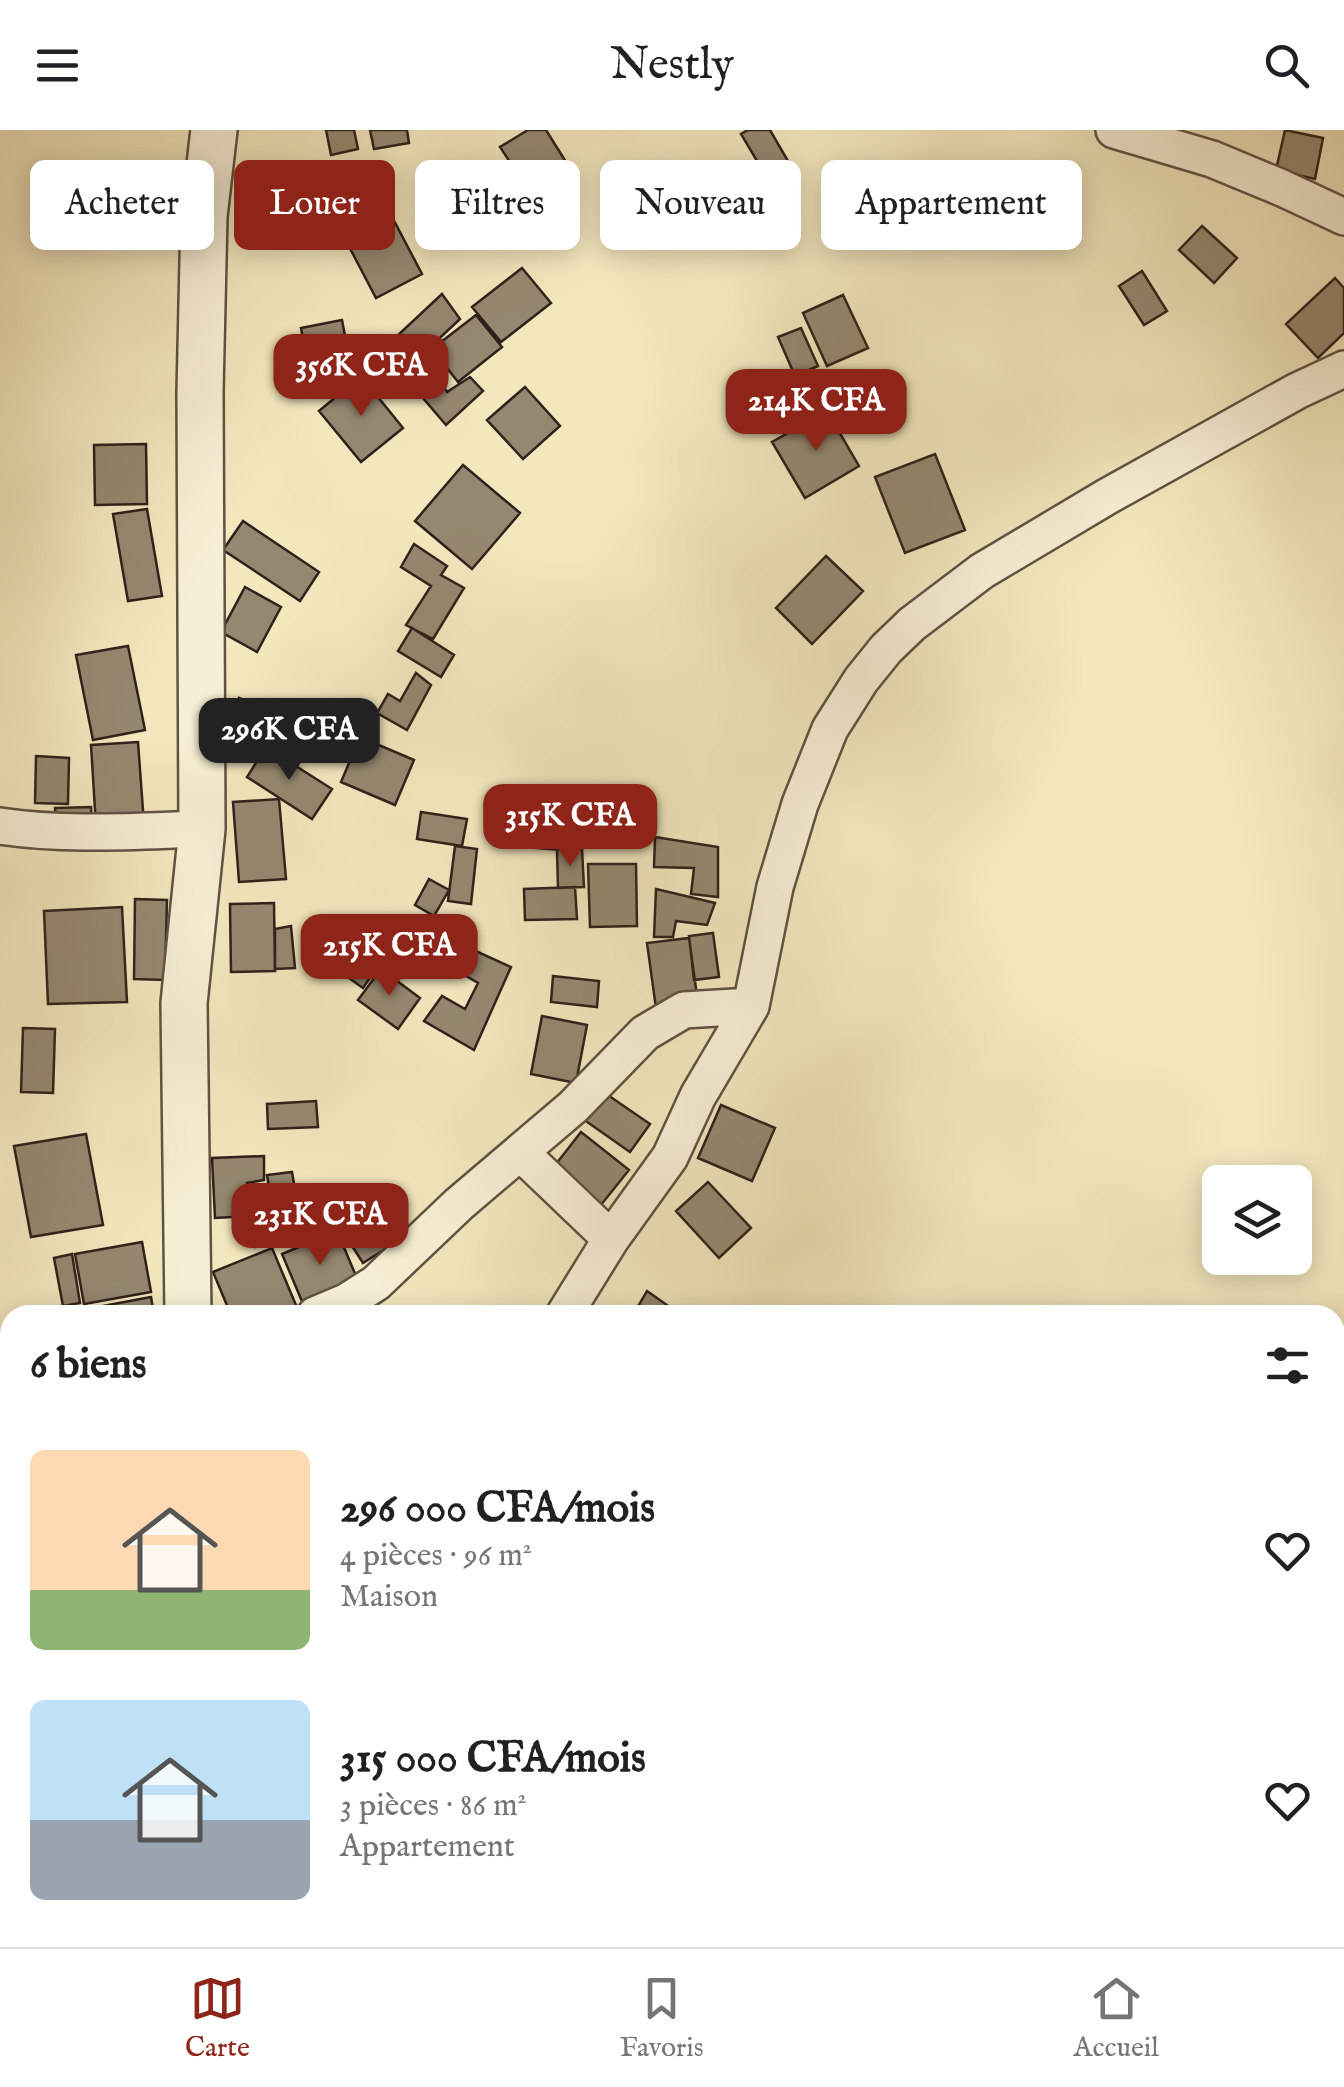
<!DOCTYPE html>
<html lang="fr">
<meta charset="utf-8">
<style>
:root{--surface:#fff;--page:#f6f6f6;--text:#202124;--muted:#757577;--line:#e0e0e0;--accent:#8f2418}
body{margin:0;font-family:"IM FELL English",serif;background:var(--page);color:var(--text);height:100vh;display:flex;flex-direction:column;font-size:38px;white-space:nowrap}
*{box-sizing:border-box;margin:0}
p{font-size:32px;color:var(--muted)}
.icon{flex:none;width:55px;height:55px;fill:none;stroke:currentColor;stroke-width:2;stroke-linecap:round;stroke-linejoin:round}
.map{position:relative;flex:1;overflow:hidden}
.drawer{position:absolute;left:0px;top:1175px;width:1345px;height:642px;display:flex;flex-direction:column;background:var(--surface);border-radius:30px 30px 0 0;box-shadow:0 5px 25px #0003}
.drawer>*{flex:none}
.guide{position:absolute;left:30px;top:30px;width:1285px;height:90px;display:flex;gap:20px}
.fabs{position:absolute;left:1202px;top:1035px;display:grid;gap:20px}
.fabs a{display:grid;place-items:center;width:110px;height:110px;border-radius:15px;background:var(--surface);box-shadow:0 5px 25px #0003;font-size:50px}
.price{position:absolute;translate:-50% -85px;padding:0 22px;border-radius:20px;background:var(--accent);color:#fff;font-size:32px;line-height:65px;filter:drop-shadow(0 2px 5px #0008)}
.price::after{content:'';position:absolute;left:50%;top:60px;width:30px;height:22px;margin-left:-15px;background:inherit;clip-path:polygon(0 0,100% 0,50% 100%)}
.price.current{background:#222;color:#fff}
ul{padding:0;list-style:none}
li{display:flex;align-items:center;gap:30px;height:250px;padding:0 30px}
li span{display:grid;place-items:center;flex:none;width:280px;height:200px;border-radius:15px;color:#555}
li>.icon{margin-inline-start:auto}
span .icon{width:120px;height:120px;fill:#fffc;stroke-width:1}
li b{font-size:42px}
h2{display:flex;justify-content:space-between;align-items:center;height:120px;padding:0 30px;font-size:42px}
.chip{padding:0 35px;border-radius:15px;background:var(--surface);box-shadow:0 5px 25px #0003;font-size:35px;line-height:90px}
.chip.current{background:var(--accent);color:#fff}
header{display:flex;justify-content:space-between;align-items:center;height:130px;padding:0 30px;background:var(--surface);font-size:45px;font-weight:600}
.tab-bar{display:flex;justify-content:space-around;align-items:center;height:140px;border-top:2px solid var(--line);background:var(--surface);font-size:28px;color:var(--muted)}
.tab-bar a{display:grid;justify-items:center;gap:5px}
.tab-bar .current{color:var(--accent)}
.map>svg:first-child{display:block}
.green{fill:#d2c5a2;stroke:#80735e;stroke-width:2.5}
.building{fill:#958870;stroke:#2f211b;stroke-width:2.5}
.lines{fill:none;stroke-linecap:round;stroke-linejoin:round}
.minor-casing{stroke:#605244;stroke-width:40}
.tertiary-casing{stroke:#605244;stroke-width:50}
.minor{stroke:#f7efd5;stroke-width:35}
.tertiary{stroke:#f7efd5;stroke-width:45}
</style>
<header><svg class="icon" aria-label="menu" viewBox="0 0 24 24"><path d="M4 6h16M4 12h16M4 18h16"/></svg>Nestly<svg class="icon" aria-label="search" viewBox="0 0 24 24"><circle cx="10" cy="10" r="6"/><path d="M15 15l6 6"/></svg></header>
<div class="map">
<svg width="1344" height="1817" viewBox="0 0 1344 1817">
<rect width="100%" height="100%" fill="#f3e7be"/>
<filter id="stains"><feTurbulence type="fractalNoise" baseFrequency=".002" numOctaves="4"/><feColorMatrix values="0 0 0 0 .2 0 0 0 0 .09 0 0 0 0 .02 0 0 0 .5 -.17"/></filter>
<radialGradient id="worn" r=".72"><stop offset=".6" stop-color="#630" stop-opacity="0"/><stop offset="1" stop-color="#630" stop-opacity=".3"/></radialGradient>
<path class="green" d="M0,1477l10,17v314h52l1,9h-63z"/>
<path class="building" d="M326,0h28l4,19 -27,6z
M370,0h37l2,13 -35,6z
M528,0h18l20,32 -39,26 -27,-41z
M748,0h22l29,50 -23,13 -35,-59z
M1285,0l38,8 -8,41 -39,-9z
M77,59l3,29 -44,5 -4,-30z
M390,83l32,61 -46,24 -32,-61z
M1202,96l35,32 -23,25 -35,-33z
M522,138l29,35 -50,39 -29,-35z
M1142,141l25,40 -23,14 -25,-39z
M1335,148l9,10v45l-26,25 -32,-34z
M442,164l18,25 -30,28 -6,9 23,36 23,-15 13,14 -37,34 -64,-75z
M843,165l25,53 -41,18 -24,-53z
M476,185l26,32 -44,35 -26,-33z
M342,190l10,53 -42,8 -9,-53z
M801,198l17,38 -23,10 -17,-39z
M361,246l42,52 -42,34 -42,-51z
M525,257l35,39 -37,33 -36,-39z
M827,281l32,55 -54,32 -33,-56z
M146,314l1,60 -52,1 -1,-60z
M935,324l30,76 -60,23 -30,-76z
M463,335l57,48 -48,56 -57,-48z
M147,379l15,87 -34,5 -15,-87z
M243,391l76,51 -19,29 -77,-51z
M414,414l33,22 -6,9 23,13 -31,51 -27,-14 25,-39 -30,-19z
M826,426l37,35 -51,53 -36,-36z
M245,457l36,20 -24,45 -36,-20z
M412,498l42,27 -13,22 -43,-26z
M128,516l17,84 -52,10 -17,-85z
M416,543l15,12 -24,45 -30,-17 11,-19 12,7z
M239,568l69,30 -11,27 -70,-29z
M360,607l54,23 -19,45 -54,-23z
M138,612l6,82 -48,2 -5,-81z
M266,617l66,42 -20,30 -65,-42z
M36,626l33,2 -1,46 -33,-1z
M279,669l7,80 -47,3 -6,-80z
M91,677l1,19 -36,1 -1,-19z
M421,682l46,7 -5,27 -45,-7z
M527,693l36,3 -2,24 -36,-3z
M655,707l63,10v50l-27,-3 3,-26 -40,-1z
M455,716l22,3 -6,55 -23,-3z
M582,719l2,38 -26,1 -1,-38z
M588,734h48l1,62 -47,1z
M429,749l20,11 -15,26 -19,-11z
M575,757l2,32 -52,1 -1,-31z
M656,759l59,14 -8,22 -31,-4 -3,16h-19z
M135,769l32,1 -2,80 -31,-1z
M274,773l1,68 -44,1 -1,-68z
M122,777l5,95 -79,2 -4,-93z
M390,793l36,19 -13,22 -35,-19z
M291,796l4,42 -20,1v-40z
M713,803l6,44 -25,3 -5,-44z
M689,808l9,65 -42,5 -9,-65z
M456,812l55,25 -37,83 -50,-29 18,-25 23,13 13,-26 -31,-18z
M368,814l17,12 -22,32 -17,-12z
M381,839l39,29 -22,31 -40,-29z
M553,846l46,5 -2,26 -46,-5z
M542,886l45,9 -11,58 -45,-9z
M23,898l32,1 -2,64 -32,-1z
M599,959l51,35 -20,28 -50,-35z
M316,971l2,26 -50,2 -1,-25z
M721,975l54,23 -23,53 -54,-23z
M581,1002l48,38 -33,41 -47,-38z
M86,1004l17,91 -72,12 -17,-91z
M264,1026v24l-17,3 5,33 -37,2 -3,-60z
M292,1042l5,29 -25,3 -5,-29z
M708,1052l43,46 -32,30 -43,-47z
M300,1078l7,25 -52,14 -7,-25z
M381,1078l20,31 -38,24 -20,-31z
M337,1101l22,52 -55,23 -22,-52z
M142,1112l9,50 -67,12 -9,-50z
M272,1118l26,62 -14,5h-53l-18,-43z
M72,1124l8,49 -17,3 -9,-48z
M647,1161l34,24h-48z
M151,1167l3,18h-49l-2,-9z
M124,1808h39v9h-38z
M243,1808h40v9h-40z
M300,1808h41v4l-41,1z
M415,1808h79l-1,9z"/>
<g class="lines">
<g class="minor-casing">
<path id="minor" d="M1114,0l98,29 70,29 62,29
M0,696c67,10 135,5 202,3
M521,1023l90,86
M315,1185l31,-13 30,-19 83,-79 114,-97 72,-74 39,-23 67,-4
M564,1185l47,-76 59,-82 28,-61 53,-90 24,-119 25,-83 30,-75 31,-49 25,-31 26,-25 70,-53 126,-75 189,-105 47,-22
M0,1227l10,10"/>
</g>
<g class="tertiary-casing">
<path id="tertiary" d="M188,1185l-4,-312 18,-174 -2,-437 4,-176 10,-86
M186,1817l1,-9"/>
</g>
<use href="#minor" class="minor"/>
<use href="#tertiary" class="tertiary"/>
</g>
<rect width="100%" height="100%" filter="url(#stains)"/>
<rect width="100%" height="100%" fill="url(#worn)"/>
</svg>
<div class="fabs">
<a><svg class="icon" aria-label="layers" viewBox="0 0 24 24"><path d="M12 4l9 5-9 5-9-5zM3 14l9 5 9-5"/></svg></a>
</div>
<b class="price" style="left:361px;top:289px">356K CFA</b>
<b class="price" style="left:816px;top:324px">214K CFA</b>
<b class="price current" style="left:289px;top:653px">296K CFA</b>
<b class="price" style="left:570px;top:739px">315K CFA</b>
<b class="price" style="left:389px;top:869px">215K CFA</b>
<b class="price" style="left:320px;top:1138px">231K CFA</b>
<div class="guide">
<a class="chip">Acheter</a>
<a class="chip current">Louer</a>
<a class="chip">Filtres</a>
<a class="chip">Nouveau</a>
<a class="chip">Appartement</a>
</div>
<section class="drawer">
<h2>6 biens<svg class="icon" aria-label="filters" viewBox="0 0 24 24"><path d="M4 7h16M4 17h16"/><circle cx="9" cy="7" r="2"/><circle cx="15" cy="17" r="2"/></svg></h2>
<ul>
<li><span style="background:linear-gradient(#ffd9b3 70%,#8fb573 0)"><svg class="icon" aria-label="home" viewBox="0 0 24 24"><path d="M3 11l9-7 9 7M6 9v11h12V9"/></svg></span><div><b>296 000 CFA/mois</b><p>4 pièces · 96 m²</p><p>Maison</p></div><svg class="icon" aria-label="heart" viewBox="0 0 24 24"><path d="M12 20l-8-8c-3-5 5-10 8-4 3-6 11-1 8 4z"/></svg></li>
<li><span style="background:linear-gradient(#bfe0f5 60%,#9aa5b1 0)"><svg class="icon" aria-label="home" viewBox="0 0 24 24"><path d="M3 11l9-7 9 7M6 9v11h12V9"/></svg></span><div><b>315 000 CFA/mois</b><p>3 pièces · 86 m²</p><p>Appartement</p></div><svg class="icon" aria-label="heart" viewBox="0 0 24 24"><path d="M12 20l-8-8c-3-5 5-10 8-4 3-6 11-1 8 4z"/></svg></li>
</ul>
</section>
</div>
<nav class="tab-bar">
<a class="current"><svg class="icon" aria-label="map" viewBox="0 0 24 24"><path d="M3 6l6-2 6 2 6-2v14l-6 2-6-2-6 2zM9 4v14M15 6v14"/></svg>Carte</a>
<a><svg class="icon" aria-label="saved" viewBox="0 0 24 24"><path d="M7 4h10v16l-5-4-5 4z"/></svg>Favoris</a>
<a><svg class="icon" aria-label="home" viewBox="0 0 24 24"><path d="M3 11l9-7 9 7M6 9v11h12V9"/></svg>Accueil</a>
</nav>
